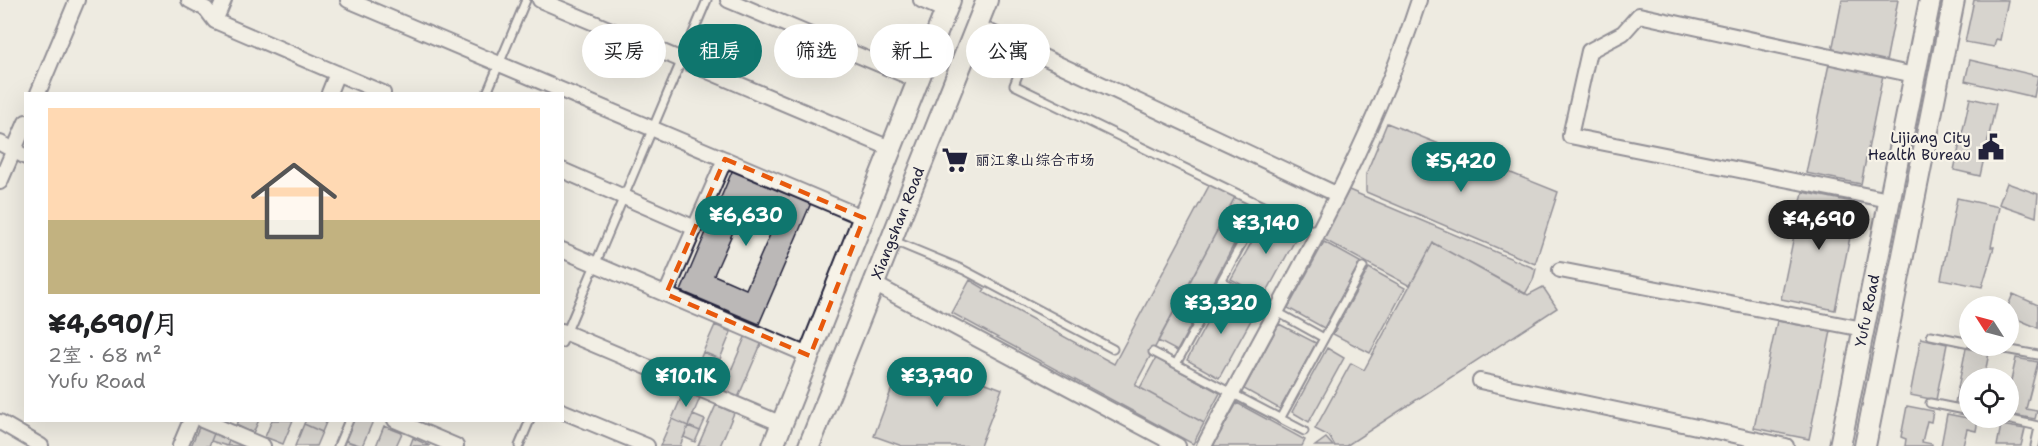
<!DOCTYPE html>
<html lang="zh">
<meta charset="utf-8">
<style>
:root{--surface:#fff;--page:#f2f2f2;--text:#202124;--muted:#757577;--accent:#0f766e}
body{margin:0;font-family:"Shantell Sans","LXGW WenKai TC",sans-serif;background:var(--page);color:var(--text);height:100vh;display:flex;flex-direction:column;font-size:22px;white-space:nowrap}
*{box-sizing:border-box;margin:0}
p{font-size:20px;color:var(--muted)}
.icon{flex:none;width:33px;height:33px;fill:none;stroke:currentColor;stroke-width:2;stroke-linecap:round;stroke-linejoin:round}
.map{position:relative;flex:1;overflow:hidden}
.details{position:absolute;left:24px;top:92px;width:540px;height:330px;display:flex;flex-direction:column;background:var(--surface);border-radius:0px;box-shadow:0 6px 24px #0002}
.details>*{flex:none}
.banner{position:absolute;left:582px;top:24px;width:570px;height:54px;display:flex;gap:12px}
.needle{width:39px;rotate:306deg}
.controls{position:absolute;left:1959px;top:296px;display:grid;gap:12px}
.controls a{display:grid;place-items:center;width:60px;height:60px;border-radius:50%;background:var(--surface);box-shadow:0 6px 24px #0002;font-size:30px}
.price{position:absolute;translate:-50% -51px;padding:0 14px;border-radius:21px;background:var(--accent);color:#fff;font-size:20px;line-height:39px;filter:drop-shadow(0 2px 3px #0008)}
.price::after{content:'';position:absolute;left:50%;top:36px;width:18px;height:14px;margin-left:-9px;background:inherit;clip-path:polygon(0 0,100% 0,50% 100%)}
.price.on{background:#222;color:#fff}
ul{padding:0;list-style:none}
li{display:grid;align-content:center;gap:12px;height:318px;padding:0 24px}
li span{display:grid;place-items:center;height:186px;border-radius:0px;color:#555}
li>.icon{margin-inline-start:auto}
span .icon{width:108px;height:108px;fill:#fffc;stroke-width:1}
li b{font-size:26px}
.chip{padding:0 21px;border-radius:27px;background:var(--surface);box-shadow:0 6px 24px #0002;font-size:21px;line-height:54px}
.chip.on{background:var(--accent);color:#fff}
.map>svg:first-child{display:block}
.building{fill:#bbb8b7;stroke:#22223b;stroke-width:1.5;fill-rule:evenodd}
.lines{fill:none;stroke-linecap:round;stroke-linejoin:round}
.lane-casing{stroke:#22223b;stroke-width:11}
.street-casing{stroke:#22223b;stroke-width:18}
.secondary-casing{stroke:#22223b;stroke-width:24}
.lane{stroke:#f7f3e8;stroke-width:7}
.street{stroke:#f7f3e8;stroke-width:14}
.secondary{stroke:#f7f3e8;stroke-width:20}
.marked{fill:none;stroke:#e8590c;stroke-width:4.5;stroke-dasharray:12 8;stroke-linejoin:round}
.labels{text-anchor:middle;stroke-width:4.5;stroke-linejoin:round;paint-order:stroke}
.poi-label{font-size:15px;fill:#22223b;stroke:#f7f3e8;text-anchor:end}
.street-label{font-size:15px;fill:#22223b;stroke:#f7f3e8}
</style>
<div class="map">
<svg width="2038" height="446" viewBox="0 0 2038 446">
<rect width="100%" height="100%" fill="#eeebe1"/>
<filter id="ink" filterUnits="userSpaceOnUse"><feTurbulence type="fractalNoise" baseFrequency=".0167" numOctaves="2"/><feDisplacementMap in="SourceGraphic" scale="12" xChannelSelector="R" yChannelSelector="G"/><feConvolveMatrix kernelMatrix="1 2 1 2 8 2 1 2 1" color-interpolation-filters="sRGB"/></filter>
<g filter="url(#ink)">
<path class="building" d="M1842,0h56l-12,62 -54,-11z
M1974,0h34l-8,40 -4,-1 -2,8 -29,-5z
M1970,60l68,16 -4,21 -69,-16z
M1829,64l54,11 -22,109 -55,-11z
M1970,98l26,6 -16,72 -26,-6z
M1387,123l171,69 -23,72 -169,-72v-18z
M733,169l78,34 -52,121 -78,-33zM744,207l32,14 -30,68 -32,-14z
M2007,183l31,11 -2,23 -37,-13z
M1210,184l25,13 -100,188 69,38 -11,21 -241,-131 18,-33 15,9 -2,3 131,72z
M1349,190l187,79 -3,11 -8,14 -92,-51 -23,43 -87,-47z
M1803,192l54,11 -22,107 -54,-11z
M1235,197l19,10 -77,144 -19,-10z
M1957,198l42,9 -8,40h3l-12,40 -41,-8z
M1268,213l32,18 -36,66 -33,-18z
M1324,242l36,20 -36,66 -36,-20z
M1433,243l95,52 15,-8 14,21 -211,138h-11l-6,-10 -14,-7 36,-66 13,7z
M1369,268l36,20 -35,65 -37,-19z
M1223,293l33,18 -37,67 -32,-18z
M2013,294l25,11v23l-30,-13v-9z
M1777,321l54,10 -22,108 -55,-11z
M1279,324l37,19 -36,66 -36,-20z
M715,325l16,7 -11,27 -17,-7z
M746,335l16,7 -25,58 -16,-6z
M1921,338l26,6 -11,56 -26,-5z
M1327,348l17,10 -35,64 -17,-10z
M1966,348l23,5 -5,25h-14v28l-15,-3z
M703,352l17,7 1,5 -3,15 -10,8 -16,-7z
M1156,358l64,35 -16,30 -64,-35z
M2016,358l22,4 -12,47 11,2 -2,8 -27,-5v-20z
M925,360l77,29 -22,57h-78l-28,-10 27,-72z
M684,391l16,7 -12,28 -16,-7z
M1237,403l68,37 -3,6h-89z
M716,405l18,8 -14,33h-22z
M1907,406l26,5 -2,11 -4,-1 -5,21 10,2v2h-27l1,-7 -5,-2z
M1947,414l31,6 -2,11 -9,-2 -4,17h-22z
M693,415l12,5 -5,11 -12,-5z
M672,419l16,7 -8,20h-20z
M238,420h21l-6,13 -17,-8z
M272,420h21l-10,24 -18,-7z
M306,420h21l-5,12 -18,-8z
M353,420l20,1 -11,25 -18,-6z
M304,424l18,8 -6,14h-21z
M200,425l15,6 -6,15h-18z
M2001,425l24,4 -4,17h-24z
M384,426l18,7 -6,13h-20z
M688,426l12,5 -5,11 -11,-5z
M215,431l15,7 -3,8 -16,-5z
M230,438l15,6v2h-18z
M413,438l17,8h-20z
M1326,438l7,8h-18z
M344,440l15,6h-17z"/>
<g class="lines">
<g class="lane-casing">
<path id="lane" d="M1028,50l-14,35 302,147
M487,93l39,-93
M894,241l70,29 149,79
M1221,281l103,57
M1931,335l39,8
M562,343l145,-343
M1983,345l55,10
M1153,352l151,79
M1176,364l86,-158
M1930,403l40,8
M1998,417l40,9
M1280,419l83,-152
M338,446l11,-26
M519,446l11,-26
M2035,446l3,-14"/>
</g>
<g class="street-casing">
<path id="street" d="M189,0l17,9 9,12 168,72
M348,0l516,218
M540,0l352,149
M728,0l191,81
M921,0l25,11
M215,21l9,-21
M977,26l359,168
M38,93l39,-93
M329,93l8,-20
M0,143l26,14
M562,170l133,58
M0,182l26,-60
M1889,200l-319,-64 19,-85 34,-18 16,-18 275,60
M562,250l248,106
M1560,270l303,59
M874,284l304,162
M666,294l59,-135
M562,331l220,93
M1480,381l306,65
M562,411l85,35
M202,420l61,26
M395,420l61,26
M0,422l41,24
M180,446l11,-26
M1204,446c76,-145 164,-289 215,-446"/>
</g>
<g class="secondary-casing">
<g id="secondary">
<path d="M773,446l177,-446"/>
<path id="s1" d="M809,446l178,-446"/>
<path id="s2" d="M1840,446l90,-446"/>
<path d="M1865,446l89,-446"/>
</g>
</g>
<use href="#lane" class="lane"/>
<use href="#street" class="street"/>
<use href="#secondary" class="secondary"/>
</g>
</g>
<path d="M0 0H2038V446H0ZM725,159l139,59 -54,138 -144,-62z" fill="#eeebe1" fill-opacity=".55" fill-rule="evenodd"/>
<path class="marked" d="M725,159l139,59 -54,138 -144,-62z"/>
<defs>
<g id="civic-bare" transform="scale(2.07)"><path d="M-.6-6.5H3V-4.5H.6V-3L4-1V1h2V6H-6V1h2V-1L-.6-3ZM-1.2 2.5V6h2.4V2.5Z" fill="#22223b" stroke="#f7f3e8" stroke-width="2.5" paint-order="stroke"/></g>
<g id="supermarket-bare" transform="scale(2.07)"><path d="M-6-5.5h2.5l.6 2H6L4.5 2H-2.5L-4.4-4H-6ZM-1.5 3.2a1.3 1.3 0 1 0 .1 0ZM3 3.2a1.3 1.3 0 1 0 .1 0Z" fill="#22223b" stroke="#f7f3e8" stroke-width="2.5" paint-order="stroke"/></g>
</defs>
<g fill-rule="evenodd">
<use href="#civic-bare" x="1991" y="147"/>
<use href="#supermarket-bare" x="955" y="160"/>
</g>
<g class="labels">
<g class="poi-label">
<text x="1971" y="143">Lijiang City<tspan x="1971" dy="17">Health Bureau</tspan></text>
<text x="975" y="165" text-anchor="start">丽江象山综合市场</text>
</g>
<g class="street-label">
<text dy="5" stroke="none"><textPath href="#s1" startOffset="240">Xiangshan Road</textPath></text>
<text dy="5" stroke="none"><textPath href="#s2" startOffset="138">Yufu Road</textPath></text>
</g>
</g>
</svg>
<div class="controls">
<a><svg class="needle" viewBox="-14 -14 28 28"><path d="M0-13l5 13h-10z" fill="#e53935"/><path d="M0 13l5-13h-10z" fill="#757577"/></svg></a>
<a><svg class="icon" aria-label="locate" viewBox="0 0 24 24"><circle cx="12" cy="12" r="6"/><path d="M12 2v4M12 18v4M2 12h4M18 12h4"/></svg></a>
</div>
<b class="price" style="left:1461px;top:193px">¥5,420</b>
<b class="price" style="left:746px;top:247px">¥6,630</b>
<b class="price on" style="left:1819px;top:251px">¥4,690</b>
<b class="price" style="left:1266px;top:255px">¥3,140</b>
<b class="price" style="left:1221px;top:335px">¥3,320</b>
<b class="price" style="left:686px;top:408px">¥10.1K</b>
<b class="price" style="left:937px;top:408px">¥3,790</b>
<div class="banner">
<a class="chip">买房</a>
<a class="chip on">租房</a>
<a class="chip">筛选</a>
<a class="chip">新上</a>
<a class="chip">公寓</a>
</div>
<section class="details">
<ul>
<li><span style="background:linear-gradient(#ffd9b3 60%,#c2b280 0)"><svg class="icon" aria-label="home" viewBox="0 0 24 24"><path d="M3 11l9-7 9 7M6 9v11h12V9"/></svg></span><div><b>¥4,690/月</b><p>2室 · 68 m²</p><p>Yufu Road</p></div></li>
</ul>
</section>
</div>
